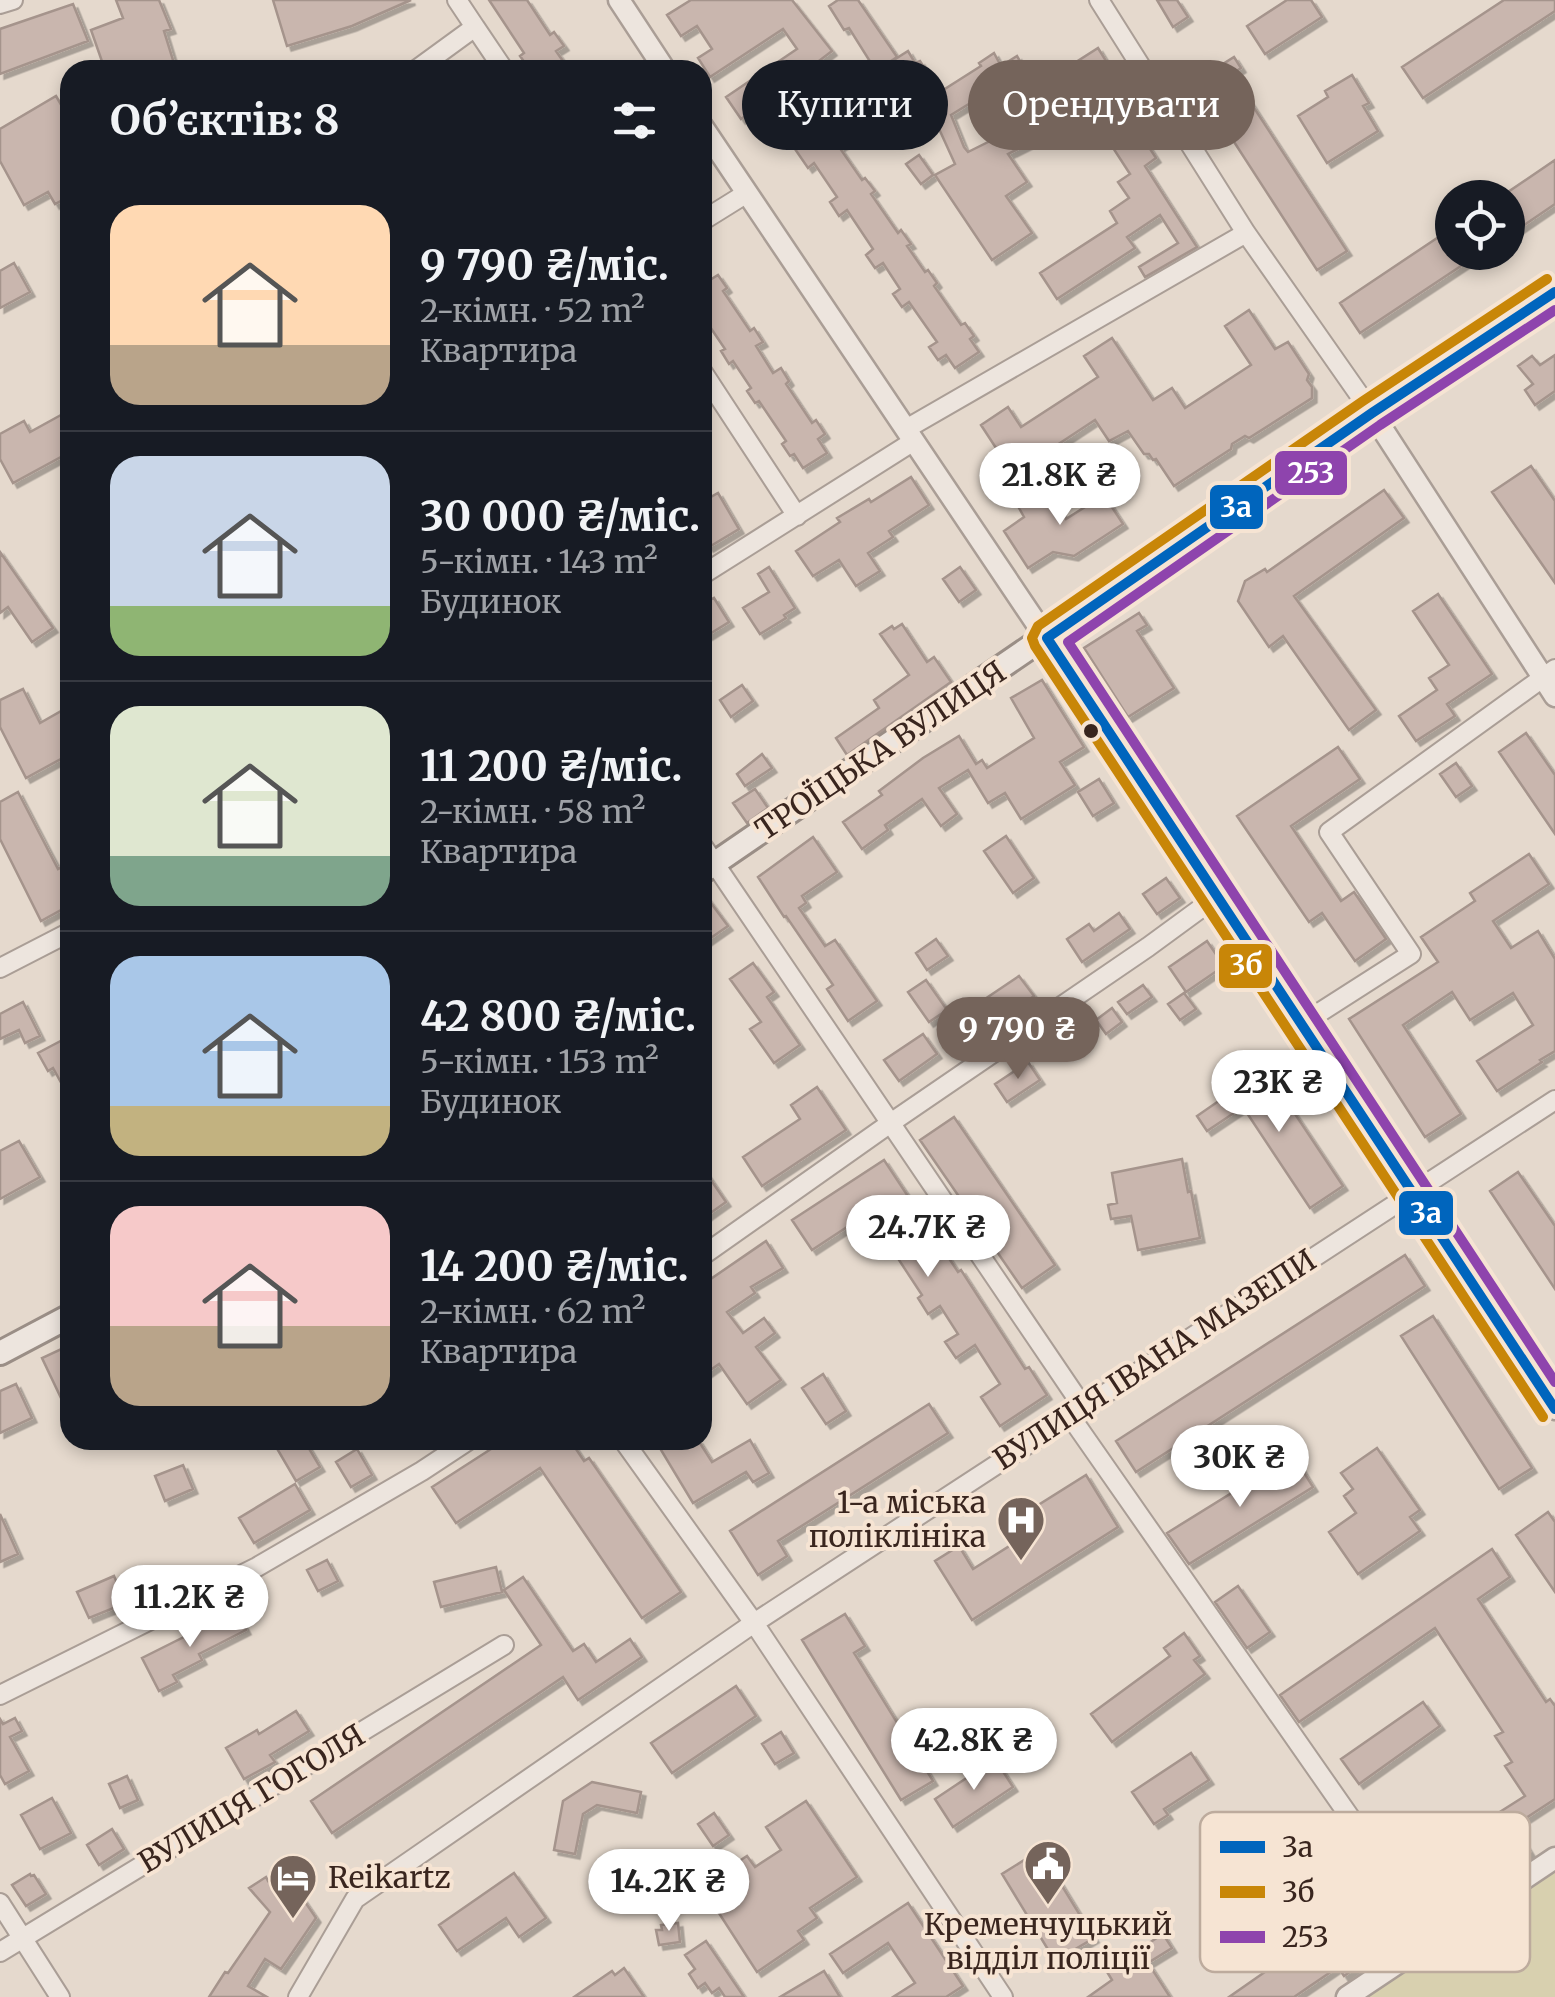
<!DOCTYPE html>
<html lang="uk">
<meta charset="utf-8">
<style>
:root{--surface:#171b24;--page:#20242c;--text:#f1f3f6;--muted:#9ea1a6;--line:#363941;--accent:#75645b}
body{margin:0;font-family:Merriweather,serif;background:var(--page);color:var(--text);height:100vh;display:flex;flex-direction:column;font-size:38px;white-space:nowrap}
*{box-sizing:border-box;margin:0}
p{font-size:32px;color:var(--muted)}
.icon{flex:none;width:55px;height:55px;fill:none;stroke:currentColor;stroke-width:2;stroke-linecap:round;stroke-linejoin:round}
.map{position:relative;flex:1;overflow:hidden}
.sheet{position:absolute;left:60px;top:60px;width:652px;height:1390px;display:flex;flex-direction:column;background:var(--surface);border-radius:30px;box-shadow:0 5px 15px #0003}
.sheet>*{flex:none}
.banner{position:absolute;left:742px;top:60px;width:662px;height:90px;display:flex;gap:20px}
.controls{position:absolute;left:1435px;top:180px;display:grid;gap:20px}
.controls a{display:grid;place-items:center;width:90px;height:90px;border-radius:50%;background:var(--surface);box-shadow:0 5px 15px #0003;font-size:50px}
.price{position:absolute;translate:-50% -85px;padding:0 22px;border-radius:35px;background:#fff;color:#222;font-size:32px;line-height:65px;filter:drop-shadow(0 2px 5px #0008)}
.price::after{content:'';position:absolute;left:50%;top:60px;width:30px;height:22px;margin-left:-15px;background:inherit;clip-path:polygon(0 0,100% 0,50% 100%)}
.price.active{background:var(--accent);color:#fff}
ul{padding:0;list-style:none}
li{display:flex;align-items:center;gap:30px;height:250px;padding:0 50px}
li+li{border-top:2px solid var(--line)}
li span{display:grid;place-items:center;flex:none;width:280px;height:200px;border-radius:30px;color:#555}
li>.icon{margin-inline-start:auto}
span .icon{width:120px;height:120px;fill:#fffc;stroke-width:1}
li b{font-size:42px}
h2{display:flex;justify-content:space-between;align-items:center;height:120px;padding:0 50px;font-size:42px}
.chip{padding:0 35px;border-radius:45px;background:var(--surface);box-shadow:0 5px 15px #0003;font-size:35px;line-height:90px}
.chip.active{background:var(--accent);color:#fff}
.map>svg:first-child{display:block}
.green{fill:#d8d0af}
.building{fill:#c9b6ae;stroke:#a5948c;stroke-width:2.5;filter:url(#shadow)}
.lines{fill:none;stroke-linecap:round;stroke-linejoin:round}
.minor-casing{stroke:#aa9e96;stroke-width:22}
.tertiary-casing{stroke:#aa9e96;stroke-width:25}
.secondary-casing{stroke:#9a8e86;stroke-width:28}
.minor{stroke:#ede5de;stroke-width:18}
.tertiary{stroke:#ede5de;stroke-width:20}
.secondary{stroke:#ede5de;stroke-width:22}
.bus-1-casing{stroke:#f6e4d3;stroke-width:18}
.bus-2-casing{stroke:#f6e4d3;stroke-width:18}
.bus-3-casing{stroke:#f6e4d3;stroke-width:18}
.bus-1{stroke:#0065bd;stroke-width:10}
.bus-2{stroke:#c88608;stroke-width:10}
.bus-3{stroke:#8e44ad;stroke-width:10}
.bus-dot{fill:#39251e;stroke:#f6e4d3;stroke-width:4}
.labels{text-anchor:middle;stroke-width:8;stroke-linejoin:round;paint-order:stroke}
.street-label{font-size:30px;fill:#39251e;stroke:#f6e4d3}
.poi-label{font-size:30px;fill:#39251e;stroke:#f6e4d3;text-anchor:end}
.key{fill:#f6e4d3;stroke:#bdab9d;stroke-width:2.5}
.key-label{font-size:28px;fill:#39251e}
.line-badge{stroke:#f6e4d3;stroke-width:4}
.badge-label{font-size:28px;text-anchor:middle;font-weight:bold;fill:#fff}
</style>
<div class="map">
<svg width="1555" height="1997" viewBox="0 0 1555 1997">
<defs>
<filter id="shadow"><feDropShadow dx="4.5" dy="4.5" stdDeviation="0" flood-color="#0004"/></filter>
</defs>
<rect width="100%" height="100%" fill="#e5d9cd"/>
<path class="green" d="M1555,1857v140h-209z"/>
<path class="building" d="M116,0h43l12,29 -7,2 12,39h-31l-2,-7 -19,7h-19l-14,-40 32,-12z
M273,0h138l-59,26 -65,20z
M489,0h38l23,35 4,-3 10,14 -8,5 9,13 -9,6h-26l-10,-14 4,-3z
M691,0h101l40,51 -21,16 2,3 -72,49 -15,-22 71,-48 -14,-20 -73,48 -12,-19 14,-9 -15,-23 -16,10 -14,-21z
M838,0h20l39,57 -21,14 -27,-43 -5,2 -15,-24z
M1157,0h20l11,17 -15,10z
M1287,0h24l11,17 -57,37 -18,-28z
M1504,0h51v11l-132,87 -21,-31z
M73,4l15,37 -88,33v-45z
M1098,48l13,21 -5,3 15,19 -37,25 -76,38 19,28 -21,14 26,37 -40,27 -57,-85 20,-11 -20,-44 -15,9 -13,-21 5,-3 -26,-40 22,-14 7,12 5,-2 20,31 41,-26 -2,-3 15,-10 7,13 16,-10 11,19 -27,17 -3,-6 -47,29 13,32 4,5 113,-56 -8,-13 6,-3 -9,-14z
M1234,57l7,11 -9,6 115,177 -30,19 -101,-156 16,-11 -20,-32z
M1352,75l17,28 -6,3 15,25 -51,32 -29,-47 30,-19 -3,-6z
M56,96l14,24v76l-15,8 -7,-12 -24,13 -24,-44v-32z
M826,104l25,36 -12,7 23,33 3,-2 10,13 -4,3 27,39 3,-3 10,14 -4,2 18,26 3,-2 9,13 -3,3 27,39 4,-2 9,13 -4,3 9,13 -24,16 -9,-13 -8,5 -9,-13 8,-5 -28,-40 -7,5 -9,-13 7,-5 -17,-26 -8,5 -9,-13 7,-6 -26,-39 -8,6 -9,-14 7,-5 -23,-34 -6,5 -24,-35z
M1130,118l26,40 -11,8 52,81 -52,30 -6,-10 39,-24 -18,-28 -33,22 8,11 -78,51 -17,-26 77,-50 -7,-12 19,-13 -11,-16 12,-8 -26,-40z
M919,155l14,20 -12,9 -15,-20z
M1555,160v44l-47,32v-44z
M1452,228v24h30l-122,81 -20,-30z
M14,263l16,29 -30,16v-37z
M718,275l9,13 -4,3 27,40 4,-3 9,14 -7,4 17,27 8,-5 8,13 -3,3 26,39 4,-3 9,14 -7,5 9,14 -24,15 -9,-14 -4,2 -8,-12 4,-3 -27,-40 -4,2 -8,-12 4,-3 -18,-27 -4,3 -8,-13 4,-2 -23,-34v-30z
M1249,310l26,39 13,-7 21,32 -2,6 5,7v11l-63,40 -4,-2 -13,8 -1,5 -57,37 -18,-27 -3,1 -4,-6h-5l-16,-23 -19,10 -14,-21 -82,54 -32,-49 27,-18 13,20 77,-50 -14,-21 28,-18 41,62 19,-12 13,20 66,-43 -26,-39z
M1555,355v36l-20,14 -10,-15 8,-6 -15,-18 14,-10 8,9z
M70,410v42l-57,31 -13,-24v-25l24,-13 6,11z
M1531,466l24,35v82l-63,-91z
M911,477l18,28 -40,26 4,6 -25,16 12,18 -24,15 -17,-26 -26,16 -17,-25 44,-29 -3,-4 32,-19 2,3z
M1047,490l19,29 38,-24 19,29 -49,32 -21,-4 -25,16 -24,-37 20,-14 -5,-9z
M1384,490l20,28 -110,78 82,114 -27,20 -66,-94 -14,11 -31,-46 7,-20 20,-12 2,3z
M718,493l21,36 -30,18 -7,-11v-34z
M0,552l53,76 -21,14 -24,-35 -8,6z
M769,567l26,41 -11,7 2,3 -26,16 -17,-26 26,-16 -11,-18z
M960,567l16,23 -17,12 -16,-23z
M1438,594l54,80 -45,30 8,12 -39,25 -17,-25 38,-26 -8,-12 20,-13 -36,-54z
M714,598l15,24 -21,13 -6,-9v-22z
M1139,613l8,12 -10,6 37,57 -46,29 -44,-69z
M902,624l25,38 7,-5 17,25 -104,73 -11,-17 43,-30 -5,-8 35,-25 -29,-41 12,-8 2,3z
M1042,680l42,67 -24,15 15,23 -54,34 -16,-26 -17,10 -20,-33 -29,18 18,26 -16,12 -19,-27 -37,26 3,5 -26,19 -19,-27 39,-27 -3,-4 44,-33 36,-22 17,28 6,-4 5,8 47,-30 -23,-40z
M742,685l11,16 -22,16 -11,-17z
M23,689l17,34 30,-17v48l-44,24 -26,-51v-27z
M1526,733l29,42v59l-56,-82z
M1338,747l22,32 -69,47 50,75 13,-9 32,47 -31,22 -33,-48 -13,9 -72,-106z
M762,754l10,14 -27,18 -8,-12z
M1456,763l16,23 -16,11 -16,-23z
M1099,779l15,24 -21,13 -15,-24z
M755,789l13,19 -21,15 -14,-20z
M18,792l40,77 12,-6v42l-29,16 -41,-82v-37z
M1006,836l28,42 -21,15 -29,-42z
M813,837l24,35 -35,24 4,7 -7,5 26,38 10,-6 42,61 -29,20 -21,-32 6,-4 -47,-69 -2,1 -26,-40z
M1529,854l20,30 -56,37 18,27 27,-17 17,28v92l-15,9 2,2 -45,29 -20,-30 56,-36 -20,-32 -43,27 -18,-28 -49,33 58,89 -36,23 -76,-118 89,-57 -17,-25 54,-36 -5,-8z
M1166,878l14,20 -23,16 -14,-20z
M702,891l26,35 -26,18z
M1119,913l11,16 -48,33 -15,-23 22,-15 5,7z
M936,939l12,17 -21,14 -11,-17z
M1207,941l17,25 -38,26 -17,-25z
M753,963l21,29 -7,5 33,48 -26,18 -24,-34 11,-7 -31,-43z
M1019,976l15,20 -55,40 -15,-23z
M926,980l21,30 -18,12 -21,-30z
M1143,985l9,12 -25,17 -9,-12z
M1184,993l12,16 -16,11 -12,-16z
M23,1002l17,34 -15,7 -6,-13 -19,9v-25z
M1112,1008l10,14 -16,12 -10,-14z
M923,1034l14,20 -38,27 -15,-21z
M70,1036v63l-17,-31 -5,3 -10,-18z
M1028,1062l12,18 -33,22 -12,-18z
M1265,1069l78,117 -33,22 -67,-101 -36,24 -10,-15z
M817,1087l29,43 -84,56 -19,-29 57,-38 -9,-14z
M954,1117l101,148 -33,23 -102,-148z
M19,1141l21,36 -40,22v-48z
M1182,1159l6,33 3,-1 9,47 -62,12 -7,-34 -20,3 -3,-14 9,-2 -5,-30z
M884,1160l74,112 3,-2 64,99 4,-2 18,28 -47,31 -19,-29 19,-13 -25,-39 -19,13 -11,-16 13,-8 -18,-28 -12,8 -10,-16 4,-3 -25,-38 5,-3 -29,-44 -61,40 -20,-30z
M702,1167l24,35 -24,17z
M1518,1172l37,54v63l-65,-98z
M766,1241l17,27 -32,19 4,6 -28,19 16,21 21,-15 11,15 -19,14 25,33 -34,24 -28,-40 -17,12v-91z
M1405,1255l20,31 -289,186 -20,-31z
M1433,1316l99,152 -33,21 -98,-153z
M70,1345v72l-28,-59z
M823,1374l23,37 -20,13 -24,-36z
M16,1384l16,34 -32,15v-42z
M929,1404l19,29 -170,108 9,15 -29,19 -28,-44z
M272,1440h32l16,27 -24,14z
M505,1440h65l14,21 5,-3 92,134 -39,26 -102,-150 -84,55 -24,-36z
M655,1440h43l14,22 38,-22 19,33 -16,9 -7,-10 -53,31z
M1377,1448l43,62 -10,7 10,14 -62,43 -29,-42 27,-19 -12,-17 9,-7 -12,-16z
M357,1449l15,26 -21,12 -15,-25z
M1293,1455l20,32 -124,77 -22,-31z
M183,1465l10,24 -28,12 -10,-25z
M1086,1475l32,52 -146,93 -37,-59 24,-15 14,23 41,-26 -14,-22 23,-15 4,6z
M295,1484l15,26 -56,33 -15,-25z
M1548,1512l7,10v70l-39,-57z
M0,1514l18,40 -18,8z
M1492,1549l18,28 -32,22 68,103 4,-3 5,7v93l-41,27 16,26 -86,54 -18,-28 55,-35 -8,-14 52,-33 -20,-30 7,-4 -17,-26 8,-4 -68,-104 -136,94 -19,-27z
M327,1560l11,21 -20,10 -11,-21z
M496,1567l6,25 -61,15 -7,-25z
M114,1576l12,27 -37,15 -12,-26z
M523,1577l50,74 11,-7 12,18 34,-23 12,18 -64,43 -15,-23 -231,156 -21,-32 230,-156 -37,-55z
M1238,1586l32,46 -23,16 -32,-46z
M236,1611l10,19 -47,24 3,6 -29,15 4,7 -18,9 -17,-33z
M845,1614l20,32 -11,7 79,128 -32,19 -99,-160z
M1184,1633l16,23 -6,4 11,14 -93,68 -21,-28 79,-58 -6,-8z
M736,1686l20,30 -84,57 -21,-30z
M1423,1702l17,24 -81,58 -18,-25z
M296,1711l13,20 -39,24 5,7 -31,17 -18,-31 31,-18 2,4z
M15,1718l7,13 -12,6 19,34 -24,13 -5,-9v-56l3,5z
M781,1732l13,21 -19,11 -13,-20z
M1191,1753l18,27 -45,29 4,6 -14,9 -22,-32z
M995,1759l18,28 -60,40 -18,-28z
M127,1776l11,24 -18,8 -11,-24z
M592,1782l49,10 -4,21 -40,-8 -14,9 -8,40 -21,-4 9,-49z
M52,1798l19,35 -31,16 -19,-34z
M806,1801l51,76 -47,31 7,10 -19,13 6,9 -47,32 -51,-79 -23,14 -10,-15 42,-27 6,8 26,-17 8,11 26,-17 -15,-23z
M714,1813l15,22 -16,11 -15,-22z
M112,1829l12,20 -25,16 -12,-20z
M1040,1850l54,88 -39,23 -53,-87z
M284,1871l32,47 -35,51 -16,-10 -17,27 19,11h-58l16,-25 3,1 42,-61 -21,-24 17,-11 2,4z
M514,1873l32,45 -27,19 -13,-19 -49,33 -18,-26z
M30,1874l1,2 3,-1 12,19 -20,12 -14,-21z
M1362,1875l41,59 -59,42 -6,-9 -44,30h-65l69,-48 9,13 48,-34 -22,-32z
M908,1903l55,83 -17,11h-53l22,-14 -27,-40 -45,30 -13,-19z
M678,1923l2,19 -21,3 -3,-15h6l-1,-5z
M1163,1934l9,14 -24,15 22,34h-82l24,-17 -8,-13 15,-9 2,3z
M706,1941l38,56h-19l-6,-9 -7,5 -7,-10 -7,5 -9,-14 6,-5 -10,-14z
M624,1968l20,29h-70l38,-26 3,4z
M824,1971l16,26h-60z"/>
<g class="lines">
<g class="minor-casing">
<path id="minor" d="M457,0l18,27
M1099,0l147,233 126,180
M0,4l13,-4
M416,70l59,-43 29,43
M702,221l45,-28
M702,371l95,145
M906,429l340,-196
M702,575l212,-134
M702,845l381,562
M0,968l70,-36
M1300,1025l111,-71 -82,-122 226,-163
M702,1256l190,-134 256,-175 71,-52
M1070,1416l365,523
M623,1440l131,183 249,374
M0,1695l257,-128 165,-96 47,-31
M0,1903l60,94
M0,1952l504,-307
M298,1997l57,-98 399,-276 801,-523"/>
</g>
<g class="tertiary-casing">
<path id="tertiary" d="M619,0l46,70
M702,126l517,769 81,130 255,384
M1372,413l183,283
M1347,1997l208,-139"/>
</g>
<g class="secondary-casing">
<path id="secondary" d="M702,872l670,-459 183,-121
M0,1353l70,-37"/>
</g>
<use href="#minor" class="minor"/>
<use href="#tertiary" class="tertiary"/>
<use href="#secondary" class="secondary"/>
<g class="bus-1-casing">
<path id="bus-1" d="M1555,292l-183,121 -325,225 508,771"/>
</g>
<g class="bus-2-casing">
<path id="bus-2" d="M1543,1417l-508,-771 -3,-8 6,-12 325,-225 184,-122"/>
</g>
<g class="bus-3-casing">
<path id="bus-3" d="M1555,310l-175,115 -312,217 487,740"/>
</g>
<use href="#bus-1" class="bus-1"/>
<use href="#bus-2" class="bus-2"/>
<use href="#bus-3" class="bus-3"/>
</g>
<defs>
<g id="hospital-pin" transform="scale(2.5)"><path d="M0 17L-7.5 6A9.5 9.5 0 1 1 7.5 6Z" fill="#75645b" stroke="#f6e4d3"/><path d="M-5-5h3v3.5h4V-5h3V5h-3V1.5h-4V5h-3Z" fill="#fff"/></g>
<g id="civic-pin" transform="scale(2.5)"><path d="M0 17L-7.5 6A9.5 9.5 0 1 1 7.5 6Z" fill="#75645b" stroke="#f6e4d3"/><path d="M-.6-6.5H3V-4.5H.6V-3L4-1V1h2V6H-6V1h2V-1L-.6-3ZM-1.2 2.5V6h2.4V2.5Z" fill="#fff"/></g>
<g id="hotel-pin" transform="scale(2.5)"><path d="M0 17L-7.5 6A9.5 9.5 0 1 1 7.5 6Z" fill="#75645b" stroke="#f6e4d3"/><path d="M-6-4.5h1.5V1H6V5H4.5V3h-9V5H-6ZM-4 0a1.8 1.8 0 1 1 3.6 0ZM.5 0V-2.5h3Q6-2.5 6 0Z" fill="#fff"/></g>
</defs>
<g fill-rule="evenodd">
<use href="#hospital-pin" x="1021" y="1520"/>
<use href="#civic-pin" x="1048" y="1864"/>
<use href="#hotel-pin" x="293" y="1878"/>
</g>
<circle class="bus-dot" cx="1091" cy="731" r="9"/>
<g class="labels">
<g class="street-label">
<text transform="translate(881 751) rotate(-34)" y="10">ТРОЇЦЬКА ВУЛИЦЯ</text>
<text transform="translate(1155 1360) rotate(-33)" y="10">ВУЛИЦЯ ІВАНА МАЗЕПИ</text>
<text transform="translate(252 1799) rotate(-31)" y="10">ВУЛИЦЯ ГОГОЛЯ</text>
</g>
<g class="poi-label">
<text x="986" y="1513">1-а міська<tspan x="986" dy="34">поліклініка</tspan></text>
<text x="328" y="1888" text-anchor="start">Reikartz</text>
<text x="1048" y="1935" text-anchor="middle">Кременчуцький<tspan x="1048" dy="34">відділ поліції</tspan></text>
</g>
</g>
<rect x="1200" y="1812" width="330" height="160" rx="15" class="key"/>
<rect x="1220" y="1841" width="45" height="12" fill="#0065bd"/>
<rect x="1220" y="1886" width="45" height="12" fill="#c88608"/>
<rect x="1220" y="1931" width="45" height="12" fill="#8e44ad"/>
<g class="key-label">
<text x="1282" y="1857">3а</text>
<text x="1282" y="1902">3б</text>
<text x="1282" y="1947">253</text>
</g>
<g class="line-badge">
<rect x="1273" y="449" width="76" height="48" rx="10" fill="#8e44ad"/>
<rect x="1208" y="483" width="57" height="48" rx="10" fill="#0065bd"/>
<rect x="1217" y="942" width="57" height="48" rx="10" fill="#c88608"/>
<rect x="1397" y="1189" width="58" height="48" rx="10" fill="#0065bd"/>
</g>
<g class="badge-label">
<text x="1311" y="483">253</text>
<text x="1236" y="517">3а</text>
<text x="1246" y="975">3б</text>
<text x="1426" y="1223">3а</text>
</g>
</svg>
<div class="controls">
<a><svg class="icon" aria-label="locate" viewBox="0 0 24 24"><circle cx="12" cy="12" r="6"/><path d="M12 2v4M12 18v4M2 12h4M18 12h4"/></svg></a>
</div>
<b class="price" style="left:1060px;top:528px">21.8K ₴</b>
<b class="price active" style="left:1018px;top:1082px">9 790 ₴</b>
<b class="price" style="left:1279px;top:1135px">23K ₴</b>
<b class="price" style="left:928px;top:1280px">24.7K ₴</b>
<b class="price" style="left:1240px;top:1510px">30K ₴</b>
<b class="price" style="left:190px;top:1650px">11.2K ₴</b>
<b class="price" style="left:974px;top:1793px">42.8K ₴</b>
<b class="price" style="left:669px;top:1934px">14.2K ₴</b>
<div class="banner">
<a class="chip">Купити</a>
<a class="chip active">Орендувати</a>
</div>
<section class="sheet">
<h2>Об’єктів: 8<svg class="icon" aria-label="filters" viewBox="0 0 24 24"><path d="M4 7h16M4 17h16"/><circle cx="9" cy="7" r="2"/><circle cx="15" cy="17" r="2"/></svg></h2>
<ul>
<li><span style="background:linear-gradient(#ffd9b3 70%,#b9a48a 0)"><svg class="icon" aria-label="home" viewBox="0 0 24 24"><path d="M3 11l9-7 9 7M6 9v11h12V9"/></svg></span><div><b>9 790 ₴/міс.</b><p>2-кімн. · 52 m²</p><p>Квартира</p></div></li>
<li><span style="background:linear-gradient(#c9d6e8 75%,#8fb573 0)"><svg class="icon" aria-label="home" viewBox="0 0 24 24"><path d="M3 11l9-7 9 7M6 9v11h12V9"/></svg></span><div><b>30 000 ₴/міс.</b><p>5-кімн. · 143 m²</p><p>Будинок</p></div></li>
<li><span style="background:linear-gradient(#dfe7d0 75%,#7fa58c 0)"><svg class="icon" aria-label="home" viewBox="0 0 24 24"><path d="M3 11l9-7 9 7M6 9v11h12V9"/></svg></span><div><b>11 200 ₴/міс.</b><p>2-кімн. · 58 m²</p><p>Квартира</p></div></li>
<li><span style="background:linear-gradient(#a9c7e8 75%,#c2b280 0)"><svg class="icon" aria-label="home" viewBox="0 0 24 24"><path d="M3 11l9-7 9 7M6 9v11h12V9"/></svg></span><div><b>42 800 ₴/міс.</b><p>5-кімн. · 153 m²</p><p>Будинок</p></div></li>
<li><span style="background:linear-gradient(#f6c9c9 60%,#b9a48a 0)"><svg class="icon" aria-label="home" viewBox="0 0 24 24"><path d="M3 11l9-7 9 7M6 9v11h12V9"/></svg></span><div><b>14 200 ₴/міс.</b><p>2-кімн. · 62 m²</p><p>Квартира</p></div></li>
</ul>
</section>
</div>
